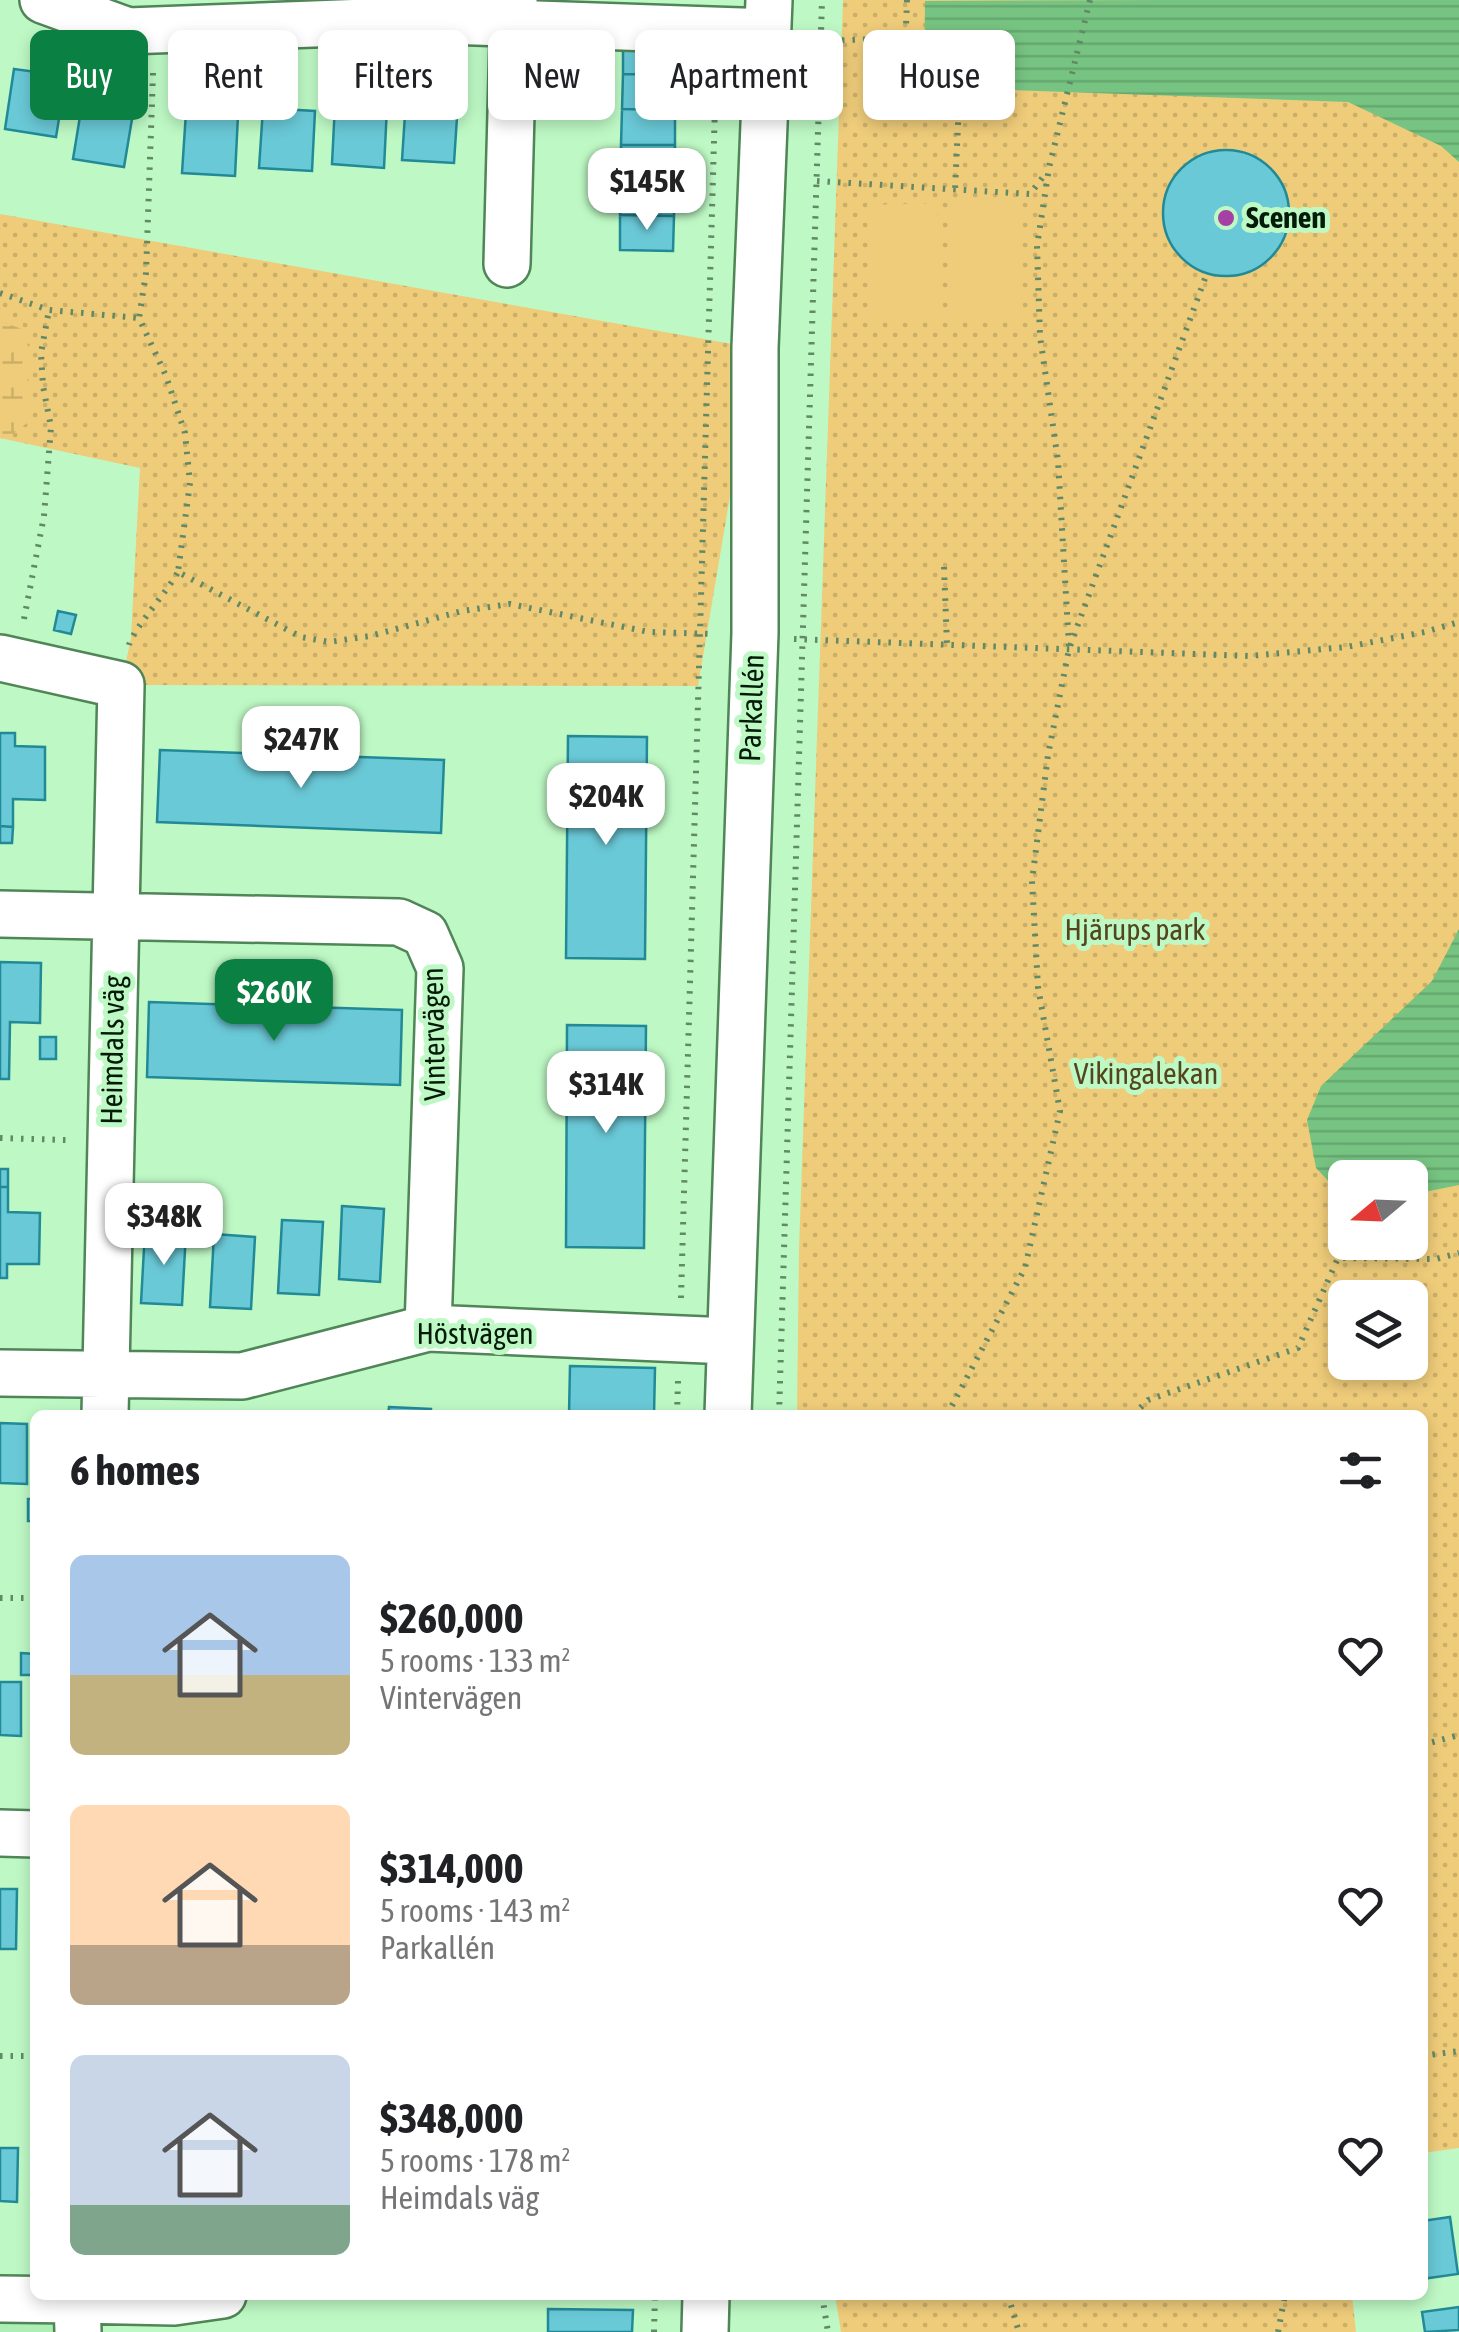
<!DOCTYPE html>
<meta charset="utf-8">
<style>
:root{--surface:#fff;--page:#f2f2f2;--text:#202124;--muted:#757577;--accent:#0b8043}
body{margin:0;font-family:"Asap Condensed",sans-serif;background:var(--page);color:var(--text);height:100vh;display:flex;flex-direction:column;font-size:38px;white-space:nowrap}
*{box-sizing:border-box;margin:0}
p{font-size:32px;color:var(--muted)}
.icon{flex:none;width:55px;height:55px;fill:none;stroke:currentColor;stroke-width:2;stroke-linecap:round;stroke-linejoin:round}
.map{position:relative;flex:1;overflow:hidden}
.drawer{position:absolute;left:30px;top:1410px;width:1398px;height:890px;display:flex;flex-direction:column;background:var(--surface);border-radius:15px;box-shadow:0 5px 15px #0003}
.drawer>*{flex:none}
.hud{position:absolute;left:30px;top:30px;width:1400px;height:90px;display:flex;gap:20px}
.needle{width:65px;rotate:251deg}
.fabs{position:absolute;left:1328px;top:1160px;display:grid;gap:20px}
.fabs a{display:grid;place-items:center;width:100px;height:100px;border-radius:15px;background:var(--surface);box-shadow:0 5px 15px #0003;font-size:50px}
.price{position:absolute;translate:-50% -85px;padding:0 22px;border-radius:20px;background:#fff;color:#222;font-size:32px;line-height:65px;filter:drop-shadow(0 2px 5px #0008)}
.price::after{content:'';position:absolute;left:50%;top:60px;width:30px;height:22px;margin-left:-15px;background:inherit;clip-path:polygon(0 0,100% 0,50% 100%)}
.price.active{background:var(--accent);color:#fff}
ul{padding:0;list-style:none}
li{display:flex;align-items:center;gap:30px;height:250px;padding:0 40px}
li span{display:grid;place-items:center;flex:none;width:280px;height:200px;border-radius:15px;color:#555}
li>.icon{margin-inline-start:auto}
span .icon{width:120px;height:120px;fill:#fffc;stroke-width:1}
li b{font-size:42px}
h2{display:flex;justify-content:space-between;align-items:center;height:120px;padding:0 40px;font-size:42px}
.pill{padding:0 35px;border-radius:15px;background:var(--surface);box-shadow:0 5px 15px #0003;font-size:35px;line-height:90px}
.pill.active{background:var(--accent);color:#fff}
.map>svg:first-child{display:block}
.built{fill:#adeeb5}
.green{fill:url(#green-dots);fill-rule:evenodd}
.wetland{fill:url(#wetland-marsh)}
.pitch{fill:#efcc7a}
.water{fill:url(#water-rules)}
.building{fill:#6ac9d7;stroke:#228a97;stroke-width:2.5}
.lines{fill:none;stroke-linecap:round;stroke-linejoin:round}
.street-casing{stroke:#4f8557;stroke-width:50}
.path{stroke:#618966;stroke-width:6;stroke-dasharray:2.5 8;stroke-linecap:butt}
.street{stroke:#fff;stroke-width:45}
.poi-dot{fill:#a540a5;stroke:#bef9c5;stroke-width:4}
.labels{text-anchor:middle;stroke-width:10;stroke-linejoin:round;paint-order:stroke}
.poi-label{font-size:30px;font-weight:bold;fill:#051b09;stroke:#bef9c5;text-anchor:start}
.street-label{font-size:30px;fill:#051b09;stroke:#bef9c5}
.park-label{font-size:30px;fill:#54451d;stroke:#bef9c5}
</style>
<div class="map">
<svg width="1459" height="2332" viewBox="0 0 1459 2332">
<defs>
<pattern id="green-dots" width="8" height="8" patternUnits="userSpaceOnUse" patternTransform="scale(2.5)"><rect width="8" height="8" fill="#efcc7a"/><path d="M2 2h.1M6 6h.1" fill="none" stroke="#cbaf68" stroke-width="1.8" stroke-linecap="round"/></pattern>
<pattern id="wetland-marsh" width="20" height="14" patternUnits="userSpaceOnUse" patternTransform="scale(2.5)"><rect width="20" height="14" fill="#efcc7a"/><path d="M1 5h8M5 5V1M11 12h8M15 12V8" fill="none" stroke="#cbaf68"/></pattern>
<pattern id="water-rules" width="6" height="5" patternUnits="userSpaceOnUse" patternTransform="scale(2.5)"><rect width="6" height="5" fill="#77c482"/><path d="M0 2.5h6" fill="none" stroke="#65a86f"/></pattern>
</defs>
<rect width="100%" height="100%" fill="#bef9c5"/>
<path class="built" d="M0,2316l55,2v14h-55z"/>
<path class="green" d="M843,0h616v2148l-36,5 -1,-738h-625l2,-166zM1345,1178h65v64h-65zM1345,1298h65v64h-65z
M0,214l755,134 -57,338 -577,-1 10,-47 9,-170 -140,-30z
M835,2295h517l4,37h-515z"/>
<path class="wetland" d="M0,321l30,11 -3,91 -21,16 -6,-1z"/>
<path class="pitch" d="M1019,202l4,116 -71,2 -3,-117z
M937,203l3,117 -70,2 -3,-117z"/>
<path class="water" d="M1163,0h296v162l-18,-16 -93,-44 -424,-15 1,-86z
M1459,929v256l-49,10v-17h-65v15l-6,-1 -23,-24 -9,-48 14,-34 111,-105z"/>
<path class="building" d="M623,38l53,1v36l-53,-1z
M14,69l52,7 -10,61 -51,-8z
M623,74l53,1 -1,35 -53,-1z
M83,98l51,9 -10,60 -51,-8z
M406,99l52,3 -4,61 -52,-3z
M335,104l52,3 -3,61 -52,-4z
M263,108l52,3 -3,60 -53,-3z
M622,109l53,1v35h-54z
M186,112l52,3 -3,61 -53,-3z
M621,145h54l-1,36 -53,-1z
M1163 213a63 63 0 1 1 126 0a63 63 0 1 1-126 0Z
M621,180l53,1v35l-54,-1z
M620,215l54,1 -1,35 -53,-1z
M58,611l18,4 -5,19 -17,-4z
M0,733h15v13l30,1v53l-32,-1v28l-13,-1z
M568,736l79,1 -2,222 -79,-1z
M160,750l284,10 -3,73 -284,-11z
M0,826l13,1 -1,16h-12z
M0,962l41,1 -1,60 -30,-1 -1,57h-9z
M149,1002l253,8 -2,75 -253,-8z
M567,1025l79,1 -2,222 -78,-1z
M40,1037h16v22h-16z
M0,1169h8v18h-8z
M0,1187h8v25l32,1 -1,51h-32v14h-7z
M342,1206l42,3 -4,73 -41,-3z
M282,1220l41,2 -4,73 -41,-2z
M145,1230l41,2 -4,73 -41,-2z
M214,1234l41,3 -4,72 -41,-2z
M570,1366l85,2 -1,47h-85z
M389,1407l42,2v6h-43z
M0,1423l27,1v60l-27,-1z
M28,1499h7v22h-7z
M21,1653l14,1v21h-14z
M0,1682h21v54l-21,-1z
M0,1889h17l-1,60h-16z
M0,2148h18l-1,54 -17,-1z
M1450,2217l8,57 -36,5v-58z
M1459,2307v23l-34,2 -3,-20z
M548,2309l85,1 -1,22h-84z"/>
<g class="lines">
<g class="street-casing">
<path id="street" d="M43,0l85,31 291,-11 349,12
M507,264l7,-264
M0,658l121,27 -16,730
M0,914l399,8 26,12 15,34 -12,360
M0,1373l242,3 186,-48 301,13
M728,1415l27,-782v-285l14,-348
M0,1833l35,1
M0,2299l77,1 1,-5
M78,2332l-1,-32 97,2 49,-7
M705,2332l1,-37"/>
</g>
<path class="path" d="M907,0l-4,103h56l-4,87
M821,41l84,-3
M153,73l-7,200 -7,45 27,58 19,57 5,50 -12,89 123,65 28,5 41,-6 92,-25 48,-7 139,28 63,2
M817,181l213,13 16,-21
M0,293l49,17 90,8
M944,567l3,78
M24,619l20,-103 7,-89 -8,-41 -2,-33 8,-43
M794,639l455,17 97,-9 79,-15 34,-10
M129,645c5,-17 38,-53 49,-73
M1069,646l-11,-185 -18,-125 -3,-90 12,-78 41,-168
M0,1138l67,2
M681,1298l35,-1227
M677,1415l1,-34
M779,1415l43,-1415
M947,1415l78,-147 35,-157 -22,-124 -6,-106 16,-126 21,-106 138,-376
M1133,1415l15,-15 150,-52 40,-90 98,1 23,-6
M0,1598h35
M1422,1745l37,-10
M0,2056h35
M1422,2056l37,-5
M822,2295l6,37
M1008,2295l11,37
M654,2332l1,-37
M1278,2332l7,-37"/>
<use href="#street" class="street"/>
</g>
<circle class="poi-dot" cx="1226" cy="218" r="10"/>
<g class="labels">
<g class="poi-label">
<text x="1246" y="228">Scenen</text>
</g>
<g class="street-label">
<text transform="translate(752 708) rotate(-88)" y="10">Parkallén</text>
<text transform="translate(434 1034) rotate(-91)" y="10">Vintervägen</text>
<text transform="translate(113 1050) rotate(-89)" y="10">Heimdals väg</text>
<text x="475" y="1344">Höstvägen</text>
</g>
<g class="park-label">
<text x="1135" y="940">Hjärups park</text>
<text x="1146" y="1084">Vikingalekan</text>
</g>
</g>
</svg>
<div class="fabs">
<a><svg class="needle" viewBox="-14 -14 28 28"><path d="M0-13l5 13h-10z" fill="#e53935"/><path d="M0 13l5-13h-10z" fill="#757577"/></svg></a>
<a><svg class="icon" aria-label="layers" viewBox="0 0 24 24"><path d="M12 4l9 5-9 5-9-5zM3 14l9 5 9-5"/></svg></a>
</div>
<b class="price" style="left:647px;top:233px">$145K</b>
<b class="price" style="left:301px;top:791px">$247K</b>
<b class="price" style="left:606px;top:848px">$204K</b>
<b class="price active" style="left:274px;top:1044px">$260K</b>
<b class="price" style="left:606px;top:1136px">$314K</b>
<b class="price" style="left:164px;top:1268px">$348K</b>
<div class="hud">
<a class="pill active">Buy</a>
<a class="pill">Rent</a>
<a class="pill">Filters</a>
<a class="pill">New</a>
<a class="pill">Apartment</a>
<a class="pill">House</a>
</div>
<section class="drawer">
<h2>6 homes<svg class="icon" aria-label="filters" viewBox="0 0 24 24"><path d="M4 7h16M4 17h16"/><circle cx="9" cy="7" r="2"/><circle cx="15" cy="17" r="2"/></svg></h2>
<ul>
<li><span style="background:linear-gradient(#a9c7e8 60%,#c2b280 0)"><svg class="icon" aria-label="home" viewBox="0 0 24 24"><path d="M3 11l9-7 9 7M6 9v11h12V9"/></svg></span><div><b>$260,000</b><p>5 rooms · 133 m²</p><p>Vintervägen</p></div><svg class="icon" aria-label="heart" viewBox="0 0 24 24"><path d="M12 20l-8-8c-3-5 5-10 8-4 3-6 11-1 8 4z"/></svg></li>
<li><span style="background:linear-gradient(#ffd9b3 70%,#b9a48a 0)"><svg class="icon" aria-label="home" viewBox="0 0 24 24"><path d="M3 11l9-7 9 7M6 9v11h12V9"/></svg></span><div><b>$314,000</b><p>5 rooms · 143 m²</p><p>Parkallén</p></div><svg class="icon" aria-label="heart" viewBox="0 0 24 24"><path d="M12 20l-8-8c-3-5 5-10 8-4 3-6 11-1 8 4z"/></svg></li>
<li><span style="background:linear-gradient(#c9d6e8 75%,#7fa58c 0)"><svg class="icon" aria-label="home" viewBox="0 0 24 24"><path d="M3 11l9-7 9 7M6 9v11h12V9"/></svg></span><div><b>$348,000</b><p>5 rooms · 178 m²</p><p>Heimdals väg</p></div><svg class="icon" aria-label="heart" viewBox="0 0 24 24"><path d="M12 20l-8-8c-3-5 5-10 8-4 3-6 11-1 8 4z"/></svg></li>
</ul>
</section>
</div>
